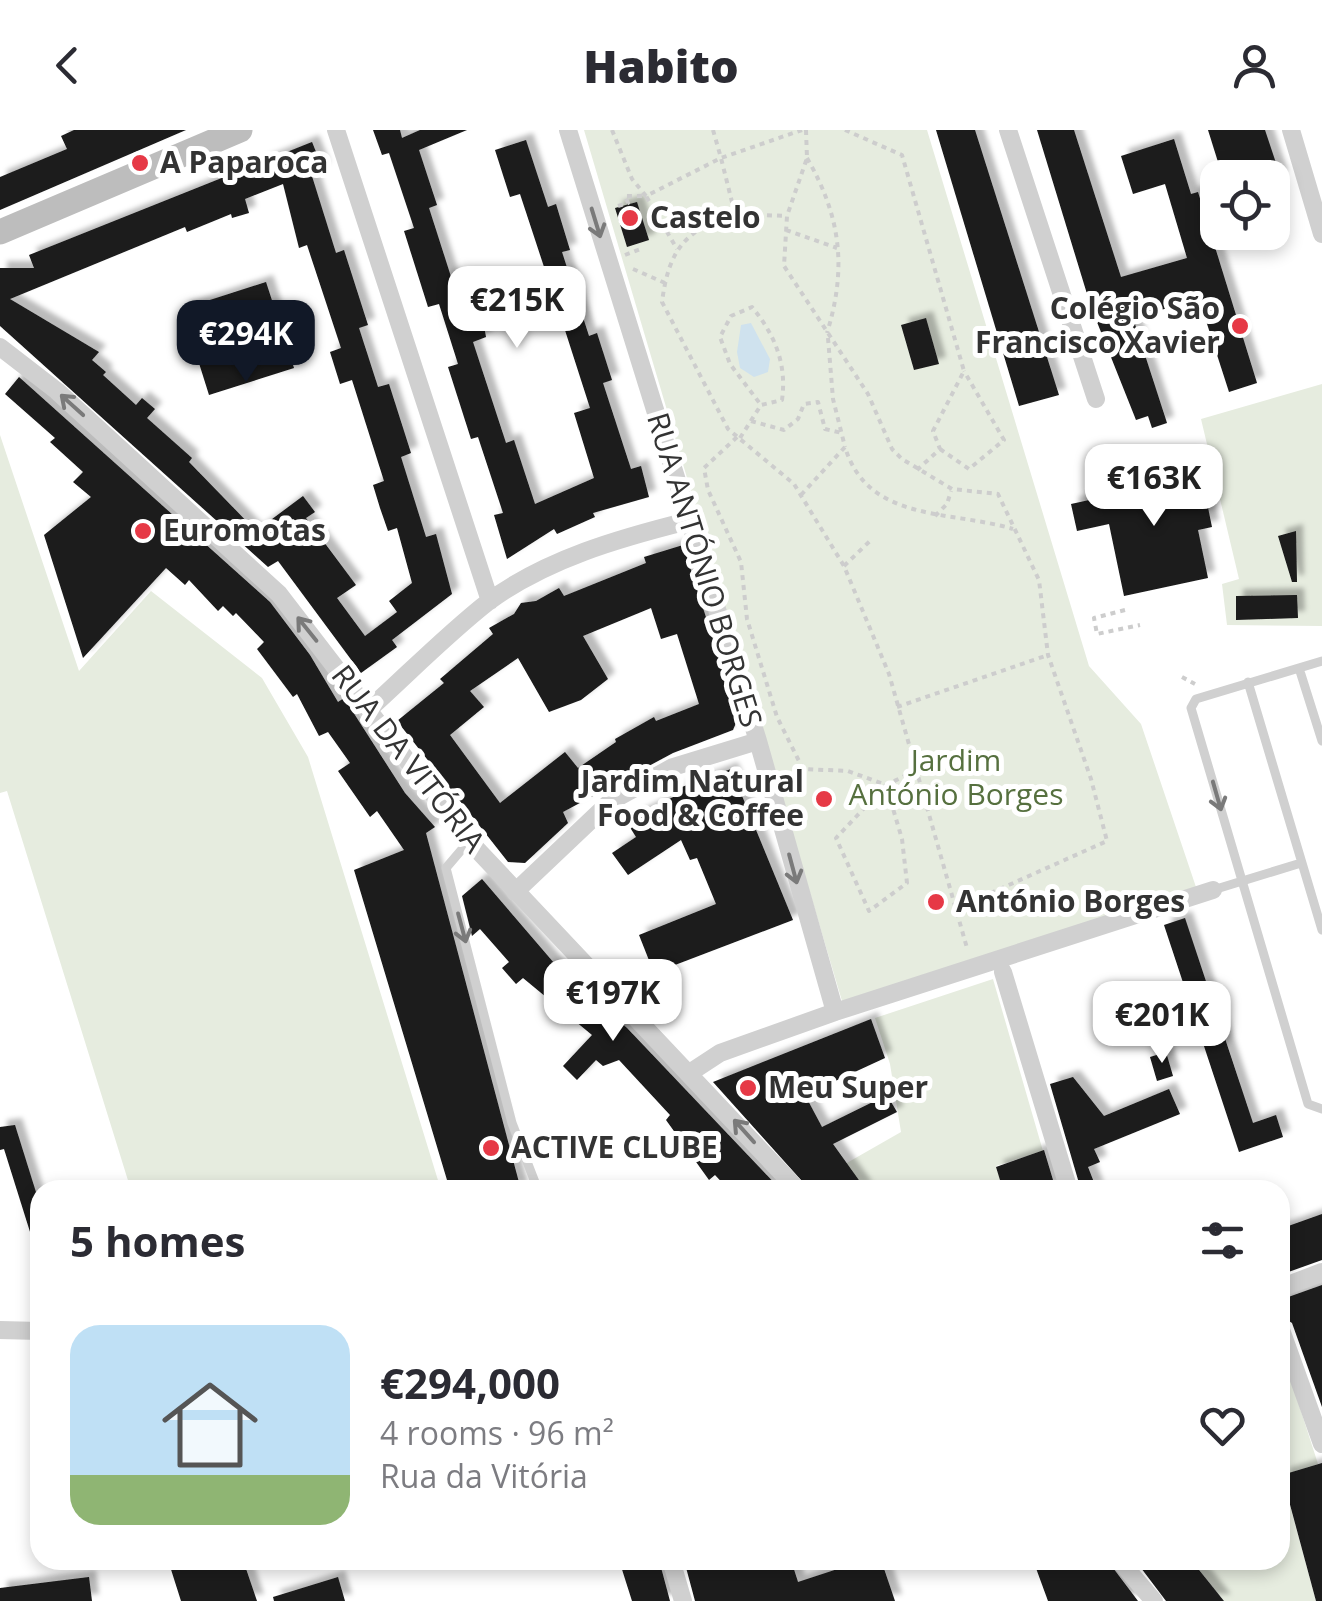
<!DOCTYPE html>
<meta charset="utf-8">
<style>
:root{--surface:#fff;--page:#f7f7f7;--text:#2b2b33;--muted:#7c7c81;--line:#e1e1e2;--accent:#111827}
body{margin:0;font-family:"Open Sans",sans-serif;background:var(--page);color:var(--text);height:100vh;display:flex;flex-direction:column;font-size:38px;white-space:nowrap}
*{box-sizing:border-box;margin:0}
p{font-size:32px;color:var(--muted)}
.icon{flex:none;width:55px;height:55px;fill:none;stroke:currentColor;stroke-width:2;stroke-linecap:round;stroke-linejoin:round}
.map{position:relative;flex:1;overflow:hidden}
.side{position:absolute;left:30px;top:1050px;width:1260px;height:390px;display:flex;flex-direction:column;background:var(--surface);border-radius:30px;box-shadow:0 5px 15px #0003}
.side>*{flex:none}
.fabs{position:absolute;left:1200px;top:30px;display:grid;gap:20px}
.fabs a{display:grid;place-items:center;width:90px;height:90px;border-radius:20px;background:var(--surface);box-shadow:0 5px 15px #0003;font-size:50px}
.price{position:absolute;translate:-50% -85px;padding:0 22px;border-radius:20px;background:#fff;color:#222;font-size:32px;line-height:65px;filter:drop-shadow(0 2px 5px #0008)}
.price::after{content:'';position:absolute;left:50%;top:60px;width:30px;height:22px;margin-left:-15px;background:inherit;clip-path:polygon(0 0,100% 0,50% 100%)}
.price.selected{background:var(--accent);color:#fff}
ul{padding:0;list-style:none}
li{display:flex;align-items:center;gap:30px;height:250px;padding:0 40px}
li+li{border-top:2px solid var(--line)}
li span{display:grid;place-items:center;flex:none;width:280px;height:200px;border-radius:30px;color:#555}
li>.icon{margin-inline-start:auto}
span .icon{width:120px;height:120px;fill:#fffc;stroke-width:1}
li b{font-size:42px}
h2{display:flex;justify-content:space-between;align-items:center;height:120px;padding:0 40px;font-size:42px}
header{display:flex;justify-content:space-between;align-items:center;height:130px;padding:0 40px;background:var(--surface);font-size:45px;font-weight:800}
.map>svg:first-child{display:block}
.green{fill:#e6ecdf}
.water{fill:#cfe2ee}
.building{fill:#1a1a1a;fill-rule:evenodd;filter:url(#shadow)}
.lines{fill:none;stroke-linecap:round;stroke-linejoin:round}
.path{stroke:#cdcdcd;stroke-width:4;stroke-dasharray:5 5;stroke-linecap:butt}
.lane{stroke:#d0d0d0;stroke-width:9}
.street{stroke:#d0d0d0;stroke-width:18}
.secondary{stroke:#bdbdbd;stroke-width:25}
.oneway{stroke:#7a7a7a}
.poi-dot{fill:#e63946;stroke:#fff;stroke-width:4}
.labels{text-anchor:middle;stroke-width:10;stroke-linejoin:round;paint-order:stroke}
.poi-label{font-size:30px;font-weight:bold;fill:#333;stroke:#fff;text-anchor:start}
.street-label{font-size:30px;fill:#333;stroke:#fff}
.park-label{font-size:30px;fill:#56703f;stroke:#fff}
</style>
<header><svg class="icon" aria-label="back" viewBox="0 0 24 24"><path d="M15 5l-7 7 7 7"/></svg>Habito<svg class="icon" aria-label="person" viewBox="0 0 24 24"><circle cx="12" cy="8" r="4"/><path d="M4 21q1-7 8-7t8 7"/></svg></header>
<div class="map">
<svg width="1322" height="1471" viewBox="0 0 1322 1471">
<defs>
<filter id="shadow"><feDropShadow dx="7" dy="-7" stdDeviation="2.5" flood-color="#0004"/></filter>
</defs>
<rect width="100%" height="100%" fill="#fff"/>
<path class="green" d="M584,0h343l162,536 52,58 56,166 -355,111z
M1322,254v242l-95,-1 -5,-41 17,-5 -38,-160z
M0,305l79,236 72,-80 111,87 46,79 133,433h-310l-124,-399 -7,2z
M993,849l50,172 -47,15 7,24h-137l-21,-26 56,-32 -11,-68 -15,-46z
M1290,1247l28,87 -36,12 34,125h-92l-33,-41h89v-179z"/>
<path class="water" d="M751,193l19,36 -2,13 -14,5 -14,-9 -3,-16 4,-27z"/>
<path class="building" d="M74,0h112l-186,80v-33l67,-28 -6,-13z
M373,0h27l2,8 18,-8h47l-48,20 18,55 -8,3 33,103 18,-6 6,32 -13,5 33,101 8,-3 21,64 59,-26 -20,-65 16,-5 -27,-84 -9,3 -16,-48 9,-3 -27,-82 -10,3 -15,-47 31,-10 22,67 8,-3 14,46 -8,2 27,84 8,-3 15,47 -9,3 28,86 10,-3 8,31 -56,16 2,4 -38,17 -3,-5 -47,30 -13,-44 9,-2 -25,-76 -7,2 -23,-72 10,-3 -19,-60 -11,3 -24,-76 10,-3 -25,-75 -7,2z
M936,0h39l84,265 -40,11z
M1037,0h37l47,147 66,-19 -22,-74 -32,10 -12,-38 53,-17 17,55 7,-2 59,191 -28,9 -30,-93 -66,19 34,105 -15,5 -4,-12 -12,4 -45,-113z
M1208,0h57l16,48h-58z
M312,12l11,27 -12,4 25,80 8,-3 24,75 -9,3 19,59 11,-3 22,69 -10,4 25,80 10,-3 16,60 -60,46 5,7 -36,26 -83,-112 -10,6 -268,-241v-58h34l-5,-13zM283,54l16,64 8,-3 34,103 -11,4 10,32 12,-4 32,101 -11,4 7,23 8,23 9,-3 15,55 -23,18 8,11 -32,24 -28,-38 19,-13 -50,-67 9,-6 -12,-16 -47,35 -67,-69 3,-4 -45,-40 8,-9 -13,-11 -6,7 -33,-30 3,-3 -14,-12 7,-8 -89,-53 175,-72 2,5 44,-18 1,4 17,-5 -4,-14z
M637,72l12,38 -22,7 -12,-39z
M266,152l28,86 -85,27 -27,-86z
M926,188l13,46 -25,6 -13,-45z
M19,247l251,225 40,53 28,47 6,-4 61,95 30,34 -9,6 95,357h-71l-96,-320 50,-20 -27,-39 -7,6 -32,-46 12,-8 -22,-31 -9,4 -22,-42 -4,3 -36,-48 7,-7 -28,-29 -3,3 -10,-10 -5,5 -29,-31 -4,5 -19,-17 -83,90 -39,-123 47,-38 -18,-15 10,-10 -33,-30 5,-4 -50,-44z
M1199,334l13,63 -14,3 10,48 -84,18 -15,-72 -32,7 -6,-27 78,-17 -2,-12z
M1296,401l1,51h-5l-14,-46z
M683,415l55,173 -5,12 -60,23 -110,59 5,11 -43,40 -17,-1 -111,-141 47,-38 -4,-4 53,-45 -4,-6 25,-14 7,-11 15,-2 23,-13 5,8 82,-33 -2,-6zM651,478l10,31 16,-5 22,70 -43,17 -2,-4 -39,22 1,3 -38,26 -13,-16 -65,51 -50,-68 34,-28 -14,-16 48,-33 31,54 32,-12 27,-21 -25,-43z
M1297,465l1,23 -62,2v-24z
M731,639l62,151 -139,53 -15,-38 77,-31 -19,-46 -7,2 -9,-20 -53,35 -16,-22 24,-16 -10,-16 55,-28 -2,-5z
M482,749l72,84 73,65 154,162h-52l-14,-15 -6,5 -43,-60 4,-5 -51,-55 -16,6 -7,-6 -19,20 -14,-14 29,-31 -69,-57 -7,6 -14,-16 7,-6 -29,-33 -8,7 -10,-40z
M1185,788l68,205 23,-8 7,22 -44,15 -75,-227z
M871,889l14,39 -80,37 17,32 65,-32 10,17 -64,32 33,46h-56l-97,-108z
M1166,922l7,24 -16,5 -7,-24z
M1073,947l31,39 65,-27 11,25 -86,35 6,13 -12,5 9,23h-16l-31,-106z
M15,995l25,80v46h-4l-32,-102 -4,1v-23z
M1044,1020l12,40h-53l-7,-23z
M1322,1084v46l-42,15v-46z
M1322,1155v122l-30,-84 -12,-8v-15z
M1322,1333v138h-6l-34,-126z
M168,1430h75l14,41h-76z
M619,1430h40l11,41h-38z
M684,1430h107l7,22 67,-22h16l14,41h-200z
M1033,1430h74l31,41h-90z
M1135,1430h56l33,41h-58z
M89,1447l3,24h-92v-13z
M338,1447l7,24h-71l-1,-4z"/>
<g class="lines">
<path class="path" d="M612,0l20,49 14,17 75,-38 14,56c-50,16 -66,35 -73,88l66,127 66,55 50,82 45,108 78,274
M713,0l8,28 81,-28
M806,0l1,28 -20,58 -3,50 84,128 24,55 10,10 50,30 46,5 41,86 9,75 43,124 16,62 -154,69
M845,0l57,25 62,216 -31,60 7,18 -23,21
M807,28c34,59 40,110 20,175
M618,76l10,-3 -3,-7h21l31,53
M737,84l50,2
M786,100l51,18
M625,125l18,-7
M633,139l32,14
M828,208l5,61 12,48
M751,291l33,9 14,-11 6,-15 14,-2 7,27 17,4
M737,307l-33,31 4,22 33,72 6,57 30,98 26,52 45,2 38,14 -50,53 33,73 38,-28 -5,-44 -16,-54 27,-13
M740,308l21,-33 21,-5c5,-36 -7,-65 -30,-93l-21,9 -11,21 10,27 31,41
M940,319l29,20 35,-29 -40,-69
M801,365l44,-48c23,76 106,63 168,82
M935,386l12,-12 4,-13
M844,436l28,-27
M1125,480l-31,8 3,16 43,-9
M1182,547l13,7
M897,577l151,-52"/>
<path class="lane" d="M1322,531l-126,38 -5,9 117,396 14,5
M1299,538l23,73
M1248,552l74,248
M469,711l-23,27 66,255 26,67
M1213,760l88,-27"/>
<path class="street" d="M336,0l154,471
M568,0l190,611 77,271
M1008,0l88,269
M1291,0l31,104
M0,217l57,44 222,203 190,247 329,349
M367,581c40,-36 79,-76 121,-109 58,-43 132,-64 200,-81
M515,762l96,-91 62,-34 85,-26
M1003,842l66,218
M691,942l29,-19 115,-41 378,-122
M1280,1158l42,-16
M1280,1197l42,117
M0,1200l40,1
M671,1430l12,41
M1119,1430l35,41"/>
<path class="secondary" d="M0,102l240,-102"/>
</g>
<defs><path id="oneway-shaft" d="M-6 0H5M1.5-3L5.5 0L1.5 3" fill="none" stroke-width="1.6" stroke-linecap="round" stroke-linejoin="round" transform="scale(2.5)"/></defs>
<g class="oneway">
<use href="#oneway-shaft" transform="translate(596 93) rotate(73)"/>
<use href="#oneway-shaft" transform="translate(72 275) rotate(-138)"/>
<use href="#oneway-shaft" transform="translate(307 499) rotate(-129)"/>
<use href="#oneway-shaft" transform="translate(1217 666) rotate(74)"/>
<use href="#oneway-shaft" transform="translate(793 739) rotate(75)"/>
<use href="#oneway-shaft" transform="translate(462 798) rotate(75)"/>
<use href="#oneway-shaft" transform="translate(744 1001) rotate(-132)"/>
</g>
<g class="poi-dot">
<circle cx="140" cy="33" r="10"/>
<circle cx="630" cy="88" r="10"/>
<circle cx="1240" cy="196" r="10"/>
<circle cx="143" cy="401" r="10"/>
<circle cx="824" cy="669" r="10"/>
<circle cx="936" cy="772" r="10"/>
<circle cx="748" cy="958" r="10"/>
<circle cx="491" cy="1018" r="10"/>
</g>
<g class="labels">
<g class="poi-label">
<text x="160" y="43">A Paparoca</text>
<text x="650" y="98">Castelo</text>
<text x="1220" y="189" text-anchor="end">Colégio São<tspan x="1220" dy="34">Francisco Xavier</tspan></text>
<text x="163" y="411">Euromotas</text>
<text x="804" y="662" text-anchor="end">Jardim Natural<tspan x="804" dy="34">Food &amp; Coffee</tspan></text>
<text x="956" y="782">António Borges</text>
<text x="768" y="968">Meu Super</text>
<text x="511" y="1028">ACTIVE CLUBE</text>
</g>
<g class="street-label">
<text transform="translate(704 440) rotate(73)" y="10">RUA ANTÓNIO BORGES</text>
<text transform="translate(408 629) rotate(52)" y="10">RUA DA VITÓRIA</text>
</g>
<g class="park-label">
<text x="956" y="641">Jardim<tspan x="956" dy="34">António Borges</tspan></text>
</g>
</g>
</svg>
<div class="fabs">
<a><svg class="icon" aria-label="locate" viewBox="0 0 24 24"><circle cx="12" cy="12" r="6"/><path d="M12 2v4M12 18v4M2 12h4M18 12h4"/></svg></a>
</div>
<b class="price" style="left:517px;top:221px">€215K</b>
<b class="price selected" style="left:246px;top:255px">€294K</b>
<b class="price" style="left:1154px;top:399px">€163K</b>
<b class="price" style="left:613px;top:914px">€197K</b>
<b class="price" style="left:1162px;top:936px">€201K</b>
<section class="side">
<h2>5 homes<svg class="icon" aria-label="filters" viewBox="0 0 24 24"><path d="M4 7h16M4 17h16"/><circle cx="9" cy="7" r="2"/><circle cx="15" cy="17" r="2"/></svg></h2>
<ul>
<li><span style="background:linear-gradient(#bfe0f5 75%,#8fb573 0)"><svg class="icon" aria-label="home" viewBox="0 0 24 24"><path d="M3 11l9-7 9 7M6 9v11h12V9"/></svg></span><div><b>€294,000</b><p>4 rooms · 96 m²</p><p>Rua da Vitória</p></div><svg class="icon" aria-label="heart" viewBox="0 0 24 24"><path d="M12 20l-8-8c-3-5 5-10 8-4 3-6 11-1 8 4z"/></svg></li>
</ul>
</section>
</div>
